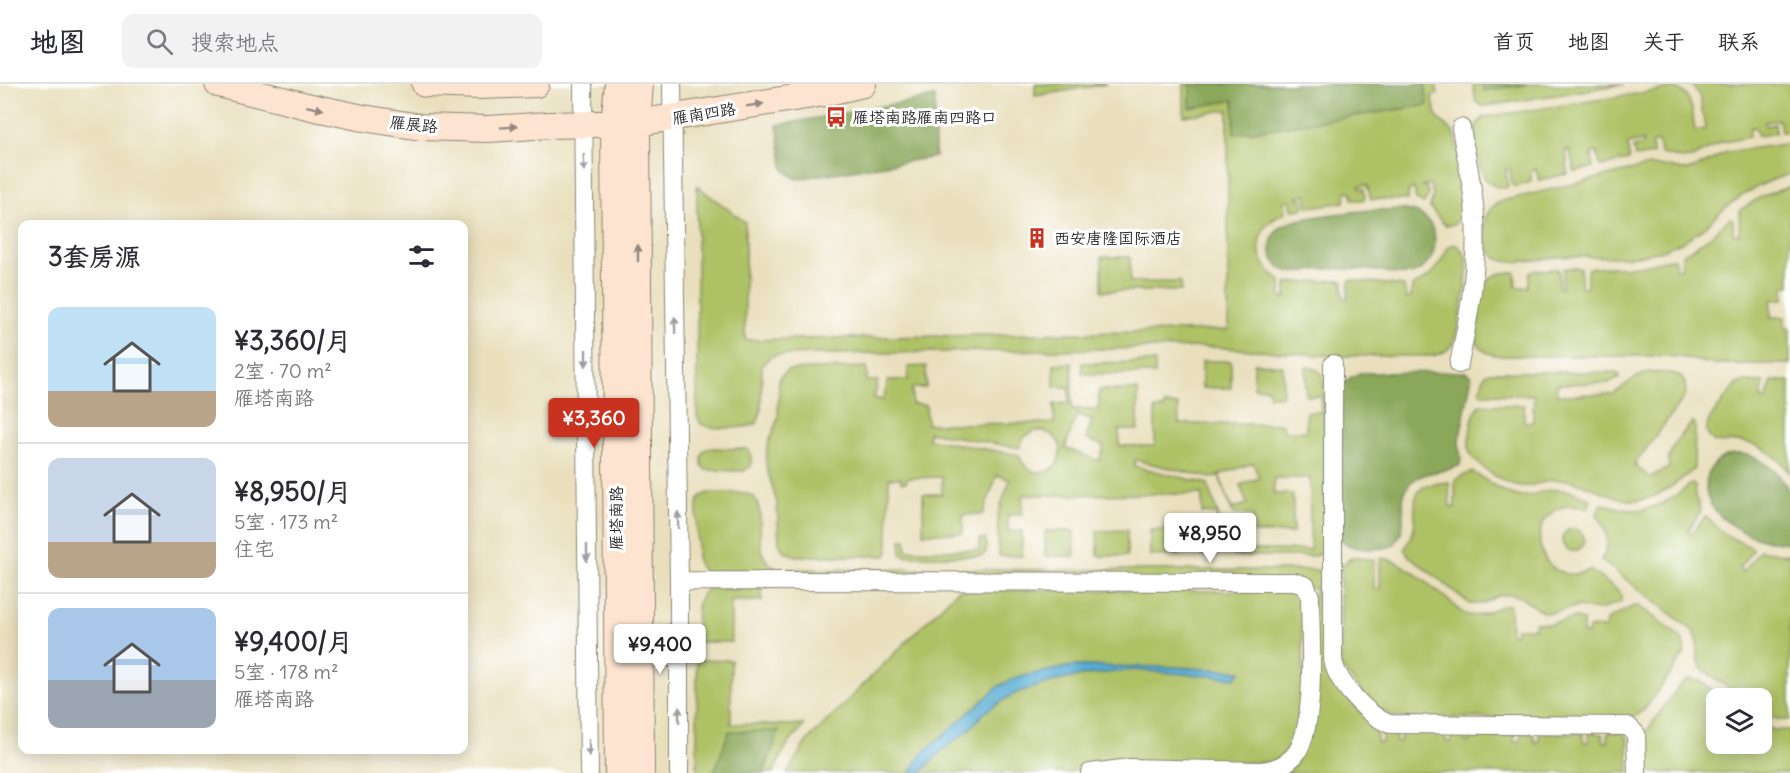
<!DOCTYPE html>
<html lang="zh">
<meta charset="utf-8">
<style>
:root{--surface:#fff;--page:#f2f2f3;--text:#2b2b33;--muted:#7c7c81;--line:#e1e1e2;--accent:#c8321e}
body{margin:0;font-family:Delius,"LXGW WenKai TC",sans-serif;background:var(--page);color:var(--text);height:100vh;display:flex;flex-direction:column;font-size:22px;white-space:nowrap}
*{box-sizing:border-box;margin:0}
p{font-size:20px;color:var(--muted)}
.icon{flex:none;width:33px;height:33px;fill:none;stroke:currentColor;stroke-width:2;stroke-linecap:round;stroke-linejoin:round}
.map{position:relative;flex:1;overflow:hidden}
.details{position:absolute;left:18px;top:136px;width:450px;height:534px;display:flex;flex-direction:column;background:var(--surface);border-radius:12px;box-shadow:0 3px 15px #0003}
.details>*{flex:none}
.fabs{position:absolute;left:1706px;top:604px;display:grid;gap:12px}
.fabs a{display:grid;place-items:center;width:66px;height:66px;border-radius:12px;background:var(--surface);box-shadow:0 3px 15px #0003;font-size:30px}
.price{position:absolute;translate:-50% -51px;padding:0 14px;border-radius:6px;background:#fff;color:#222;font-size:20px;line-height:39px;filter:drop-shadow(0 2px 3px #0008)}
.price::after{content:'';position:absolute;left:50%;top:36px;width:18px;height:14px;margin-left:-9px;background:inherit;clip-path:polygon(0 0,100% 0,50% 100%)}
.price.current{background:var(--accent);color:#fff}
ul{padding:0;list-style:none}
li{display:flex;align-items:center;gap:18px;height:150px;padding:0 30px}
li+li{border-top:2px solid var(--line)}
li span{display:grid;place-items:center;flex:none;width:168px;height:120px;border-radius:12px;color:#555}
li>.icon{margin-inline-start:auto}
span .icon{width:72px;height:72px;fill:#fffc;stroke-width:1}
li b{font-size:26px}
h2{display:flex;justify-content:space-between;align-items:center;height:72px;padding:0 30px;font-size:26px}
header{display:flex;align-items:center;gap:36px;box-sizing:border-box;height:84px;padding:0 30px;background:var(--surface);border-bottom:2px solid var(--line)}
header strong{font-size:28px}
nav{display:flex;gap:33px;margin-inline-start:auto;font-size:21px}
.search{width:420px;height:54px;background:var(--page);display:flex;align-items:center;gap:15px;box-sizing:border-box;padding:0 21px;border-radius:12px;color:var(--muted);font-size:22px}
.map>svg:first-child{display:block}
.green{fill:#aec165;stroke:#6c7648;stroke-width:1.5;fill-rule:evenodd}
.forest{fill:#8aa75a;stroke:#5a6942;stroke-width:1.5}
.water{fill:#57acd3;stroke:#416c7f;stroke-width:1.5}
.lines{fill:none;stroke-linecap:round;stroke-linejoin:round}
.minor-casing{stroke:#8a8574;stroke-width:20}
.secondary-casing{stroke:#8a8574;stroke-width:28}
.minor{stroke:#fff;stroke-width:18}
.secondary{stroke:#fde4d0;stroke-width:26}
.oneway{fill:#94887e}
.oneway2{fill:#a0a0a0}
.labels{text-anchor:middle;stroke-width:6;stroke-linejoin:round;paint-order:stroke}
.street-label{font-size:16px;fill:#2b2b2b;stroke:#fff}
.poi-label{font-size:16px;fill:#2b2b2b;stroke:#fff;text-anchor:start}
</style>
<header>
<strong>地图</strong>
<div class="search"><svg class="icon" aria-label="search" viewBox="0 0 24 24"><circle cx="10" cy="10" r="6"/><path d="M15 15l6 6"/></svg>搜索地点</div>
<nav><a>首页</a><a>地图</a><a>关于</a><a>联系</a></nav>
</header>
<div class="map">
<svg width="1790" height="689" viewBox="0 0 1790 689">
<rect width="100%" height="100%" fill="#fff"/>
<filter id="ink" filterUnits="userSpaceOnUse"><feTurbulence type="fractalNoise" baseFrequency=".0167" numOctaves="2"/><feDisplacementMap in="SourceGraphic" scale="12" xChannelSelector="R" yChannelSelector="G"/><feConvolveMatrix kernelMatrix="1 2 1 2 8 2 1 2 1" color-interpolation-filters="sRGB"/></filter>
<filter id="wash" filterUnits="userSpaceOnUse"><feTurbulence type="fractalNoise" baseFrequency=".008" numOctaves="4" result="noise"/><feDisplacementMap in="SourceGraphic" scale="24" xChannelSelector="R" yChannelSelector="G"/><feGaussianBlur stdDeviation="1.35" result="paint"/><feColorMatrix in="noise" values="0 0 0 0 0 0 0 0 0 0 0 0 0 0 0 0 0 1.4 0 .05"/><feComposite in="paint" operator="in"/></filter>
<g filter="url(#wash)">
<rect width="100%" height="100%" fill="#e9dfbc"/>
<path class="green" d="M1035,0h72l-72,12z
M1184,0h252l2,10 -6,2 5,21 16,15 3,5 10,69c-3,10 -9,21 -21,19l-15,-17 3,-13 -3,-11 -8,1 1,2 4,-1 1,10 -4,8 -8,-4 -2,-12 -5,2 -1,10 -37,-1 -4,-14 -8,1 1,3h4l1,9 -2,2h-10l-2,-9 -5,1 -1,10 -35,5 -2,-1 -2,-12 -8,2v2h5l1,8 -2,3 -10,1 -2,-10 -6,1 2,11c-35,16 -35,48 -5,69v17h5v-13l2,-2 52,-3 3,1v17h5l1,-17 2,-1 53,6 2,12h5l1,-12c23,-10 26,-18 36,-39l5,-3 5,2c5,4 8,10 9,16 1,13 -8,75 -16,84 -5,7 -12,9 -21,10h-97l-123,-9 -434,8 -6,2 -8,8 -1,47 -4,11c-10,6 -47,7 -56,1l-4,-8v-230l48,36v118l483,-10v-220l-44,6z
M1473,0h152l-139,22h-4l-6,-4z
M1691,0h99v48h-9l-2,-12 -14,2v4l10,-2 1,9 -18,3 -3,-9 -5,1 -1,9 -29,6 -28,15 -10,1 -21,-5 -3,-12 -6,1 1,11 -18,3 -2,-10 10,-2v-4l-15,3 1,16 -29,6 -3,-14 -5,1 1,14 -17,5 -2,-2 -4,-20h-4l2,24 -29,6 -3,-11 -5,1v12l-16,5 -3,-2 -2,-16h-4l2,17 -2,2c-23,0 -26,-18 -30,-37 -2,-14 -5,-25 9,-34l190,-29c19,7 17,26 20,43l10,-2 -5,-32z
M1790,59v31c-22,6 -43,17 -61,31 -9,6 -16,15 -24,22 -15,12 -34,21 -53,26 -30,7 -62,2 -92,4 -15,1 -46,8 -59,3 -14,-5 -17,-18 -17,-30 0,-14 5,-23 18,-29l147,-35h15l19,4 11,-1 33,-17z
M1790,102v100h-6v13l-13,1v17h14v11h5v36h-78l-33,-7 -16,-1h-162c-30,-3 -27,-23 -23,-46 2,-13 2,-25 14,-33 6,-5 15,-4 23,-5l1,15h12l2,-16 27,-2 2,1v18h3l1,-18 2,-2h15l2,19h5v-17l2,-2 50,-2 34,-8 2,2v9h6l1,-14 25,-16 23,-21 3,2v14h6l1,-24 21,-13z
M1102,173h28v25h51v9h-79z
M1202,277h29v27h-29z
M1155,278v12h-73v-11z
M1072,279v46h27v-19h39v40h-19l1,16h35v-37h9v-4h14l1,19h104l1,7h22v-19h15v-16h-15v-29c9,1 14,3 18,11l1,171 -3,4 -8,3h-80l-3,-2 -1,-15h6l1,11h73v-72h-36v16h19v39h-40v-18l-20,-1 -14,-38 -8,2 -76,-18 -1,6 74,18 10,30 -1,41 -15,1v-26h15v-16l-15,-1v-19l-179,1 -1,19 -14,1v16h14v25h-22l-2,-4v-38l12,-34 -13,-5 -14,39 -20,1v18h-40v-39h19v-17l-35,1 -1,4h-5v-4h-12l-1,74 -2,4h-89l-13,-4 -5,-9 -2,-40 -11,-38 1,-17 11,-30 1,-40 9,-8 79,-3v14h11l-4,17 9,2 5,-20h20v-13l18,-1v22h-14v16l14,1 1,19 127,-1v-19l15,-1v-16h-15v-23zM1077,330l15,6 -6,19 18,7 -5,15 -34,-13zM1035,347c13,-1 22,4 26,17l-3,15c-14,16 -33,10 -39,-8l-91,-16 1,-7 90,16 5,-11zM1253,379l6,15 -19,7 7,19 -15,5 -13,-34z
M1254,279l29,3v30h-14l-1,-8h-14z
M1489,288h127l3,3v2l-11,6 -51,1v11l56,-1 22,-16 14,-6 24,1 8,4 4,6 1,12 -52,70 16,12 19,-9c-4,-16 13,-35 24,-46l2,2 -1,45c-16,13 -34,29 -56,31 -24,2 -43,-14 -66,-19 -21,-4 -27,2 -45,5 -18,3 -50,-20 -58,-34 -1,-10 3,-42 11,-47h44v17h9l1,-27 -52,-1 -2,-4 5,-16z
M1745,297l19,1 -3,16 5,2 6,-19h18v92c-10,-15 -29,-29 -47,-31 -9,-1 -19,2 -28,0l-6,-5 -3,-6 3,-11 26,-35z
M709,364l38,1 4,4v13l-7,5 -38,-1 -4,-4v-10l2,-5z
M1471,388c16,6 28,21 47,24 10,2 18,-3 27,-5 17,-4 32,1 46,8l-3,10c-6,-1 -12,-3 -18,-3 -51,5 -33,87 20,64l30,22 2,5 -2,5 -20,8 -24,-3 -27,6 -6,-1 -23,-15 -10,-3 -13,2 -15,8h-12l-62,-49 -3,-6c3,-8 8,-14 9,-22 3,-32 -6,-42 35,-45l1,25 5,1v-28z
M1691,400l4,1 1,13 5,13 -13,20 4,2 13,-17 21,19 26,13v3l-13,17 4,4 17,-22 30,5v165c-12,0 -19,-1 -29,-9v-12h-17l-43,-31 -3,-8 -1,-21 -4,-8 -92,-71c10,-16 7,-30 -4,-45l4,-11c9,1 19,5 29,6 24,2 43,-12 61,-26z
M709,409h35l9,3c18,21 -7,60 25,73l540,1 7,6 2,97 6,9 43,46 1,14h5v-9l2,-2 11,1 1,10h4l1,-9h44l1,9h5v-9l13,-1 1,10h4l1,-9 44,1v8h6l1,-9 13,1 1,8h4v-9h44l1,9h5v-9l14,1 1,8h4v-9l14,-1 6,7 1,34h-347l15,-10 18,-175 -608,-14 -5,-3 -5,-11v-56l4,-8z
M1562 456a11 11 0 1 1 22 0a11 11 0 1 1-22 0Z
M1127,446v26h-29l-1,-25z
M1150,446h29v25l-29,1z
M1045,447h29l1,25h-30z
M901,455h5l1,11h72l1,-11h6v13l-4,4h-77l-4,-2z
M1354,474l19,1 1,1v29h6v-31c21,0 50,28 67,41 6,5 11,12 18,15 18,7 29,-10 45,-9l1,29h5v-6h18l1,-6 14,2 27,-6 7,2v14h5l1,-6h17l1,-8 27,-14h5l40,30 4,4 2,13 -40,56 -11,8 -236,1 -23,-10 -34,-41 -1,-99 9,-9z
M762,504v13h-31v41h-34c0,-17 -5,-42 10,-53z
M958,506l343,1 3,106 -11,50 -20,15 -188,5 -18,6h-280l19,-31z
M697,576h34v64l73,1 -18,22 -13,26h-76z
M1689,595l12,3 24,17h-9v45h45v-19l13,5h16v43h-145l1,-41 33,-46z"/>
<path class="forest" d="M1190,0h235l3,21 -194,29v-34l-44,8z
M1483,0h45l-44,7z
M935,13v60l-139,22 -12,-9 -7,-45z
M1369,126c16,0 36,-3 50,4 24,13 20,49 -5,59 -11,4 -23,-1 -35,-2 -19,-2 -37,-3 -55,-2 -10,0 -21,5 -32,3 -9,-1 -17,-7 -20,-16 -4,-11 1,-25 12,-31 18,-9 64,-12 85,-15z
M1466,288l5,4v5l-12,61 2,17 -1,6c-14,8 -33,5 -46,15 -17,12 -8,32 -12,50 -1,5 -6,11 -9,16 -15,4 -43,6 -53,-8l1,-150c4,-8 10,-12 19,-15z
M1733,370c23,-2 47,17 56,38 1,7 1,41 1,52 -9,-3 -19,-2 -28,-5 -26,-7 -63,-30 -55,-61 3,-14 13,-21 26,-24z
M729,647h50l-15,42h-50z"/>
<path class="water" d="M1073,582l101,1 67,4 -6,7 -102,-8 -46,5 -36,7 -35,11 -19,11 -14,10 -16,18 -26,19 -20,22h-11l11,-18 78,-69 18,-9z"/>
</g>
<g filter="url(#ink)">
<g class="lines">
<g class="minor-casing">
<path id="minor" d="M583,0l6,689
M672,0l7,497v192
M1333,280v294c1,22 36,59 57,66l238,2 8,8 1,39
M1459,280c10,-48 19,-96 16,-146 -1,-30 -9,-60 -14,-90
M679,497l616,1 11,4 4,11c0,37 8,135 -17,160 -9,9 -21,13 -33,14l-130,-3 -40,5
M640,573h39"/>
</g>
<g class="secondary-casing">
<path id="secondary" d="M218,0l93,23 52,11 58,9 67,2 62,-4 87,-2 182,-29 44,-10
M425,0l53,2 58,-2
M640,0l-3,39 4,650
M618,689l-4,-649 4,-40"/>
</g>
<use href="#minor" class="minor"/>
<use href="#secondary" class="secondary"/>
</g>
<defs><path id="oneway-solid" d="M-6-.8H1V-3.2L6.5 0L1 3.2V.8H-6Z" transform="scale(1.5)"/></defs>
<g class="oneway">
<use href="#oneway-solid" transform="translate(755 21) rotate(-9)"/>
<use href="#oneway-solid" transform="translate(315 24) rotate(12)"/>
<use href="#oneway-solid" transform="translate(509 43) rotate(-4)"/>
<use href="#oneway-solid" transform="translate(638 169) rotate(-90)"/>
</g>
<g class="oneway2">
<use href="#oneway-solid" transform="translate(584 79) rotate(88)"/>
<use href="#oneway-solid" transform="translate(675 241) rotate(-91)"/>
<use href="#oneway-solid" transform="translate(586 274) rotate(90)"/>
<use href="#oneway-solid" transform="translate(678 436) rotate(-91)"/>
<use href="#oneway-solid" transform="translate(587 469) rotate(90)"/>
<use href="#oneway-solid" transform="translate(679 631) rotate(-90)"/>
<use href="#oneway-solid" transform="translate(589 664) rotate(90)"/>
</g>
</g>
<defs>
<g id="bus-bare" transform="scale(1.62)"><path d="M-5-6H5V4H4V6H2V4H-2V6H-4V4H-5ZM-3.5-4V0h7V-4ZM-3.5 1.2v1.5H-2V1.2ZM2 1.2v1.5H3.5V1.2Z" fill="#c8321e" stroke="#fff" stroke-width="2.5" paint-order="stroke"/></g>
<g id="building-bare" transform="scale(1.62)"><path d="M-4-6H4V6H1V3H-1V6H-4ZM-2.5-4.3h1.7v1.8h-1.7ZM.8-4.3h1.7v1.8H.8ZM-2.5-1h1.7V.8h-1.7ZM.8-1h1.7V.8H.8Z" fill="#c8321e" stroke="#fff" stroke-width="2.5" paint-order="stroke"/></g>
</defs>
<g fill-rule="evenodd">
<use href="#bus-bare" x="836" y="33"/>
<use href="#building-bare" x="1037" y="154"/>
</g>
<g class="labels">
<g class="street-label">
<text transform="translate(704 29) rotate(-9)" y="6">雁南四路</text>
<text transform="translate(414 40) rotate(6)" y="6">雁展路</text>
<text transform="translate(616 434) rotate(-90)" y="6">雁塔南路</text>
</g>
<g class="poi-label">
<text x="853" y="39">雁塔南路雁南四路口</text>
<text x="1054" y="160">西安唐隆国际酒店</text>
</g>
</g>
</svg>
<div class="fabs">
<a><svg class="icon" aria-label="layers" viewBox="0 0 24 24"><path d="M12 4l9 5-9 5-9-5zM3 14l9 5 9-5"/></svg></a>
</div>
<b class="price current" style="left:594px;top:365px">¥3,360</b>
<b class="price" style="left:1210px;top:480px">¥8,950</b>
<b class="price" style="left:660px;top:591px">¥9,400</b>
<section class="details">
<h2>3套房源<svg class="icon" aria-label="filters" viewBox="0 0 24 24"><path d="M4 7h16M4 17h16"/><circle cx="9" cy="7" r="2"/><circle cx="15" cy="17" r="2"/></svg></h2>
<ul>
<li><span style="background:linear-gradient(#bfe0f5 70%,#b9a48a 0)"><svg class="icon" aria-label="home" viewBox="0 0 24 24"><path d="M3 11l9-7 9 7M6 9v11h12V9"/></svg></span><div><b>¥3,360/月</b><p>2室 · 70 m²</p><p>雁塔南路</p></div></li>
<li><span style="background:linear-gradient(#c9d6e8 70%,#b9a48a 0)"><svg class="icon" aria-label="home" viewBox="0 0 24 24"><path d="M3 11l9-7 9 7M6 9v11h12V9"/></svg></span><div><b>¥8,950/月</b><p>5室 · 173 m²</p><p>住宅</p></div></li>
<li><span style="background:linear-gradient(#a9c7e8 60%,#9aa5b1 0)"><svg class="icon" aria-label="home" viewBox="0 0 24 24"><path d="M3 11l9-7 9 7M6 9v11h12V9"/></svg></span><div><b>¥9,400/月</b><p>5室 · 178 m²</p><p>雁塔南路</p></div></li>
</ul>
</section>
</div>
